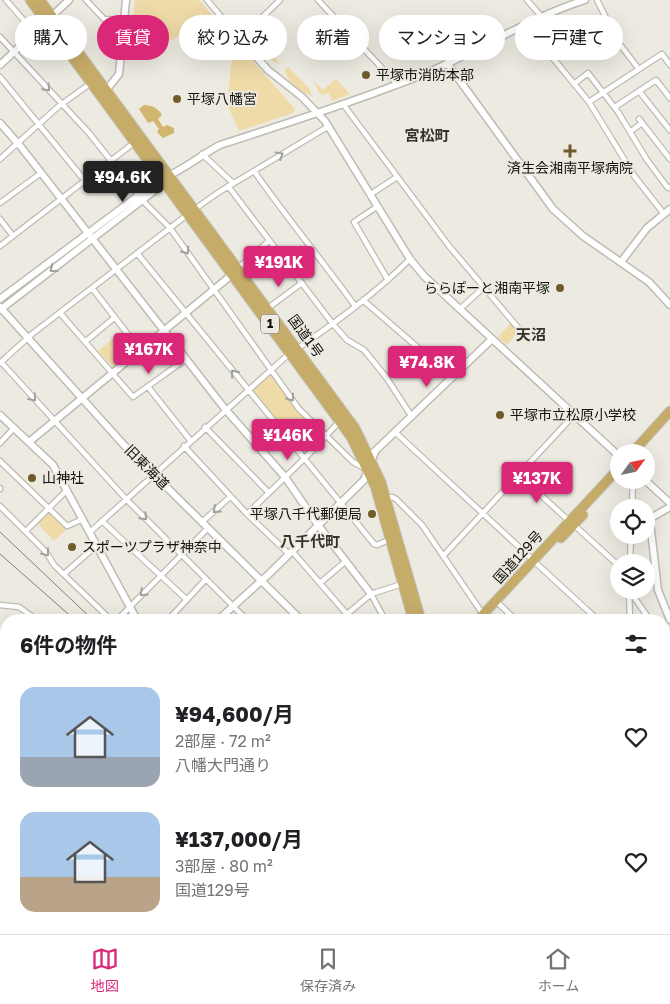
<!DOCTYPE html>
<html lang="ja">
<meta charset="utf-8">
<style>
:root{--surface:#fff;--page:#f6f6f6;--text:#202124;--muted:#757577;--line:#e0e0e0;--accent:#db2777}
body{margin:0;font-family:"Golos Text","Noto Sans JP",sans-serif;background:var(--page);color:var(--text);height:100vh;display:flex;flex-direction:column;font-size:19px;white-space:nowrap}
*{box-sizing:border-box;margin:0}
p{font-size:16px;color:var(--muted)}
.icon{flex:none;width:28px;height:28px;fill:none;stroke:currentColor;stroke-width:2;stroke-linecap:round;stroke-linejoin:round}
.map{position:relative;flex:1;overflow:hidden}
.details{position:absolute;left:0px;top:614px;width:670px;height:321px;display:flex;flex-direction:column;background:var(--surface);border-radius:20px 20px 0 0;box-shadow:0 5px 20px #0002}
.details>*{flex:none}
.guide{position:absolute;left:15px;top:15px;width:640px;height:45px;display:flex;gap:10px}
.needle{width:32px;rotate:57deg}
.controls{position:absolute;left:610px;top:444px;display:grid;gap:10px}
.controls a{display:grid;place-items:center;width:45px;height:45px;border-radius:50%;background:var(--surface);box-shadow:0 5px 20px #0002;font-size:25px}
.price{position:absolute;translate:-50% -42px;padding:0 11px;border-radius:5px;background:var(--accent);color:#fff;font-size:16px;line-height:32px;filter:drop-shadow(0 1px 2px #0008)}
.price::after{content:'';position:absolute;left:50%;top:30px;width:15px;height:11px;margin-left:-8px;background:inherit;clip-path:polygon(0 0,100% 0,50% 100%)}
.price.selected{background:#222;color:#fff}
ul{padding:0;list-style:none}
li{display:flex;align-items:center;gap:15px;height:125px;padding:0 20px}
li span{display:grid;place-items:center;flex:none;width:140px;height:100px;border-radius:15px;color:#555}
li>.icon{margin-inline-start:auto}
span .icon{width:60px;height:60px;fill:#fffc;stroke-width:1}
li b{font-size:21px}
h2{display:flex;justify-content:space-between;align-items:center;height:60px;padding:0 20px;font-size:21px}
.chip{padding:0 18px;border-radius:22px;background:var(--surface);box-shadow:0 5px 20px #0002;font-size:18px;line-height:45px}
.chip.selected{background:var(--accent);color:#fff}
.menu{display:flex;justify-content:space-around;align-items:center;height:70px;border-top:1px solid var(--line);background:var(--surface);font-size:14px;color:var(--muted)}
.menu a{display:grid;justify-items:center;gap:2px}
.menu .selected{color:var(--accent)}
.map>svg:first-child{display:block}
.green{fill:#efdba8}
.water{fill:#d1b66f}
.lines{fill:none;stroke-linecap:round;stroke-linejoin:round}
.stream{stroke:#d1b66f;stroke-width:1}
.street-casing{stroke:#bebbb2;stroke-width:7}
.secondary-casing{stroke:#bebbb2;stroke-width:9}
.highway-casing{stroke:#c6c6c5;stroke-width:11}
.street{stroke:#fff;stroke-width:4.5}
.secondary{stroke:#fff;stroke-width:6}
.highway{stroke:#c6ac69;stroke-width:9}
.rail{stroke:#817f79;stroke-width:1}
.oneway{stroke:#a0a09f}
.poi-dot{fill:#6f5c2a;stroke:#edeae1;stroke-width:2}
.labels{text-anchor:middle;stroke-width:4;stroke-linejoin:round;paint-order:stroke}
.shield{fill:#edeae1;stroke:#54524d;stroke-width:1}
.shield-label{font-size:12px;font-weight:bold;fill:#12110e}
.poi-label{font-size:14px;fill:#12110e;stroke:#edeae1;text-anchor:start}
.street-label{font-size:14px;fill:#12110e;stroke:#edeae1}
.neighbourhood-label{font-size:15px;font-weight:bold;fill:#35322b;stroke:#edeae1}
</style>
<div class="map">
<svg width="670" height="934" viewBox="0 0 670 934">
<rect width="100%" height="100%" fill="#edeae1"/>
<path class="green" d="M135,0h64l96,109 -2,4 -54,18 -12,-27 5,-47 -22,-27 -15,-2 -48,24 -18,5z
M253,31l5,5 1,14 3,4 -2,-16 6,5 -3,3 18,19 -18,-9 -16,-17z
M288,67l21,21 3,8c-11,-5 -26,-14 -27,-27z
M336,79l14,15 -18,7 -3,-8 -6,2 -4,-2 -5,-12 9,9z
M510,324l9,7 -12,14 -9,-8z
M114,338l14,18 -14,12 -16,-17z
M270,372l29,37 27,26 -21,23 -54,-71z
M48,511l19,18 -13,12 -18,-19z
M670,864v33l-6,3v-29z"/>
<path class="water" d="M144,105c8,0 15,4 18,10l-4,4 5,8 4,-2 7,3v5l-11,5 -6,-6 2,-3 -6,-8 -5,2 -9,-14z"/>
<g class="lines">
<path class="stream" d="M617,934l1,-5"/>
<g class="street-casing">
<path id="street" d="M6,0l28,32
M86,0l18,19 20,1
M207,0l33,39 40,-39
M318,0l79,84
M527,0l14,16
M597,0l21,42 20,26
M525,24l64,78 46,75 29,37
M0,37l89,96 50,63
M0,77l85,104
M574,84l14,-11 30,39 29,48 21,28 2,-1
M639,91l31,39
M589,102l73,-48 8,11
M343,104l106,142 71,84
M615,107l41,-27 14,18
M639,119l31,40
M631,131l11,-8
M202,154l31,29
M0,159l59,-53 32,-23
M254,171c32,46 68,89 101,135
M228,186l104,137 15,17 17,10 22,27 26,40
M371,194l26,-17
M143,201l27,27 129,181 54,53 13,7
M0,203l41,-30
M378,206l-24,16 34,58
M195,209l24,-17 110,-66
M0,219l13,17
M0,246l135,-104
M137,253l237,291 3,1 14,-6
M238,268l31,-27
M92,288l48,62
M363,300l90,78
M268,308l34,-25
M460,309l23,-21
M60,313l73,84 53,-38
M86,341l28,-23
M297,349c39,-27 79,-56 113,-90
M1,362l125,137 121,121
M0,363l32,-29 155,-119
M149,388l41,52
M205,427l64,66
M395,432l138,128
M0,443l14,-15
M184,446l63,68 42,40
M0,461l67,65 16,-7
M518,474l51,47
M0,488v1
M386,499l6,-2 4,2 26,26 65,95
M0,506l46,46 8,13 57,55
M632,508l1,-28
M247,514l58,-56 35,-37
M102,521l84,78
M202,522l28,-25
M574,525l45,41
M26,531l41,-41
M90,532l200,-179
M292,551l60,69
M443,556l131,-141
M630,562l1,-27
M537,564l61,56
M64,574l33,-29
M320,583l26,-22
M629,590l21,30
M629,591l1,29
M371,594l14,26
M499,604l17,16
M0,605l19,2 18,13
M117,620l91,-92
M168,620l38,-41
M340,620l31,-26 31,-10
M0,638l6,1
M664,661l6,-12
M0,688l6,2
M664,716l6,6
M0,739l6,-27
M0,749l6,2
M0,808l6,6
M438,929l4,5
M499,929l4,5
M542,929l4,5
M560,929l4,5
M593,929l10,5 7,-5
M0,931l4,3
M24,934l1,-5
M315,934l5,-5
M517,934l7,-5
M579,934l9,-5"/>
</g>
<g class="secondary-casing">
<path id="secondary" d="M240,39l28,31 34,27 23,24 85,138 14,17 195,180
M447,63l106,146 30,27 66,46 21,23
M0,65l69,-65
M105,92l14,-18 7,-74
M0,123l21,24 204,262 60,68 33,48 53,69
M621,262l26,-34 23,-19
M0,299l162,-121c18,-5 40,-24 58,-33 68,-22 136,-44 202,-70 56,-23 106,-57 163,-75
M0,307l123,137 178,176
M0,310l167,-129
M0,415l53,50 84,155
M29,442l205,-169
M372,454l120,-115
M645,480l25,23
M670,507l-19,11 -1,4 8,68 12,30
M218,620l52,-47 94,-93 11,-28
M664,783l6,-7
M0,820l6,-6
M664,861l6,-7
M0,889l6,2"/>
</g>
<g class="highway-casing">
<path id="highway" d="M30,0l321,437 24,49 38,134
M40,0l315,428 26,54 40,138
M633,452l37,-41
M561,538l22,-23
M478,620l141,-152
M550,929l4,5
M147,934l5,-5"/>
</g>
<use href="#street" class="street"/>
<use href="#secondary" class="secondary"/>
<use href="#highway" class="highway"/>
<path class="rail" d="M0,532l93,88
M0,554l75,66
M386,929l5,5
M407,929l7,5
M420,929l7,5"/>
</g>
<defs><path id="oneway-chevron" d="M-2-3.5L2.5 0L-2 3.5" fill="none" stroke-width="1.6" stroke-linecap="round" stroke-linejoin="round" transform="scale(1.25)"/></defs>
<g class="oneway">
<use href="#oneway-chevron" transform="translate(47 88) rotate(47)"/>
<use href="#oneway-chevron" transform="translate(280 155) rotate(-31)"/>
<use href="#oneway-chevron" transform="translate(186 251) rotate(55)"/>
<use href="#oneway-chevron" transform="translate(53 269) rotate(143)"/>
<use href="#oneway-chevron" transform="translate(234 373) rotate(-129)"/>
<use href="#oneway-chevron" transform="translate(33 398) rotate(49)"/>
<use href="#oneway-chevron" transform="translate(291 398) rotate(54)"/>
<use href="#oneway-chevron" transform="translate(216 510) rotate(138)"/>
<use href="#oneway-chevron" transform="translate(144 517) rotate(45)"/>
<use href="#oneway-chevron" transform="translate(46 553) rotate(53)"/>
<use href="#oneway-chevron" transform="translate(143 593) rotate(136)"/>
</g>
<g class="poi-dot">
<circle cx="366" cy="75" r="5"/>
<circle cx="177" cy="99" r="5"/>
<path d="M567.5 143.5h5v5h5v5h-5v5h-5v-5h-5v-5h5z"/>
<circle cx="560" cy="288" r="5"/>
<circle cx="500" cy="415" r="5"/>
<circle cx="32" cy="478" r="5"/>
<circle cx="372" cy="514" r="5"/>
<circle cx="72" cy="547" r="5"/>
</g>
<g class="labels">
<rect class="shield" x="261" y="314.5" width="18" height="19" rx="4"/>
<g class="shield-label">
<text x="270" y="328">1</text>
</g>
<g class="poi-label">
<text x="376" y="80">平塚市消防本部</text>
<text x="187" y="104">平塚八幡宮</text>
<text x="570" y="173" text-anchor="middle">済生会湘南平塚病院</text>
<text x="550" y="293" text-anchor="end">ららぽーと湘南平塚</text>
<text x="510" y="420">平塚市立松原小学校</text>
<text x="42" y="483">山神社</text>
<text x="362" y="519" text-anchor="end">平塚八千代郵便局</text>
<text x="82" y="552">スポーツプラザ神奈中</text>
</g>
<g class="street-label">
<text transform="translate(306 336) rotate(54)" y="5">国道1号</text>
<text transform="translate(147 467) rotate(45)" y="5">旧東海道</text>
<text transform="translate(518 557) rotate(-48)" y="5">国道129号</text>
</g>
<g class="neighbourhood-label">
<text x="427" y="141">宮松町</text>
<text x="531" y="340">天沼</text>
<text x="310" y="547">八千代町</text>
</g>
</g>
</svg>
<div class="controls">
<a><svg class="needle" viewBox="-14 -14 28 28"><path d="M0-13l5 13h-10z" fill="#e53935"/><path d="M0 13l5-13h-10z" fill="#757577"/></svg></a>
<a><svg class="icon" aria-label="locate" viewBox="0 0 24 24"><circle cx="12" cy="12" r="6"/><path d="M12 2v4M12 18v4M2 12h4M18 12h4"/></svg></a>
<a><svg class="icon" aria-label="layers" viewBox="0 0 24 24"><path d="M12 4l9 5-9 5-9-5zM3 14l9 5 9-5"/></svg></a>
</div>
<b class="price selected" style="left:123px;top:203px">¥94.6K</b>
<b class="price" style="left:279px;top:288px">¥191K</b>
<b class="price" style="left:149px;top:375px">¥167K</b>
<b class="price" style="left:427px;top:388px">¥74.8K</b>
<b class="price" style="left:288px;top:461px">¥146K</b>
<b class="price" style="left:537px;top:504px">¥137K</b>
<div class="guide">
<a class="chip">購入</a>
<a class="chip selected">賃貸</a>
<a class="chip">絞り込み</a>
<a class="chip">新着</a>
<a class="chip">マンション</a>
<a class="chip">一戸建て</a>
</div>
<section class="details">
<h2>6件の物件<svg class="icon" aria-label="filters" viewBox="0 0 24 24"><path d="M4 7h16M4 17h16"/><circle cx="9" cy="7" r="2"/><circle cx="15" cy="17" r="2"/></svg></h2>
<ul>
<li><span style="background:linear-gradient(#a9c7e8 70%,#9aa5b1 0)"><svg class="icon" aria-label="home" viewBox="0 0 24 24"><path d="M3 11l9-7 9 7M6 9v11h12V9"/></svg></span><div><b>¥94,600/月</b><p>2部屋 · 72 m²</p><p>八幡大門通り</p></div><svg class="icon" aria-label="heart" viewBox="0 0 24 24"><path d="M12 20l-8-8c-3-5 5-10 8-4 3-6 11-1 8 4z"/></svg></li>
<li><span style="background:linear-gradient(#a9c7e8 65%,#b9a48a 0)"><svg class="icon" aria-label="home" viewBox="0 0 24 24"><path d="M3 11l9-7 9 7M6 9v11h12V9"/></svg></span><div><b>¥137,000/月</b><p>3部屋 · 80 m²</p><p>国道129号</p></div><svg class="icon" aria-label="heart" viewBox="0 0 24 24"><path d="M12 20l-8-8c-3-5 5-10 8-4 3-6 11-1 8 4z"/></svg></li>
</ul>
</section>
</div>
<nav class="menu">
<a class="selected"><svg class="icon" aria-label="map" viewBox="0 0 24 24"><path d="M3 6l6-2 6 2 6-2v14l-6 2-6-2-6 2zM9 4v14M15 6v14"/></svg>地図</a>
<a><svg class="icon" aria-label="saved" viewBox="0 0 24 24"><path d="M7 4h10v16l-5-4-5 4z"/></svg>保存済み</a>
<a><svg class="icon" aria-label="home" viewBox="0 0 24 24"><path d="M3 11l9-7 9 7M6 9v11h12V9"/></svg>ホーム</a>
</nav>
